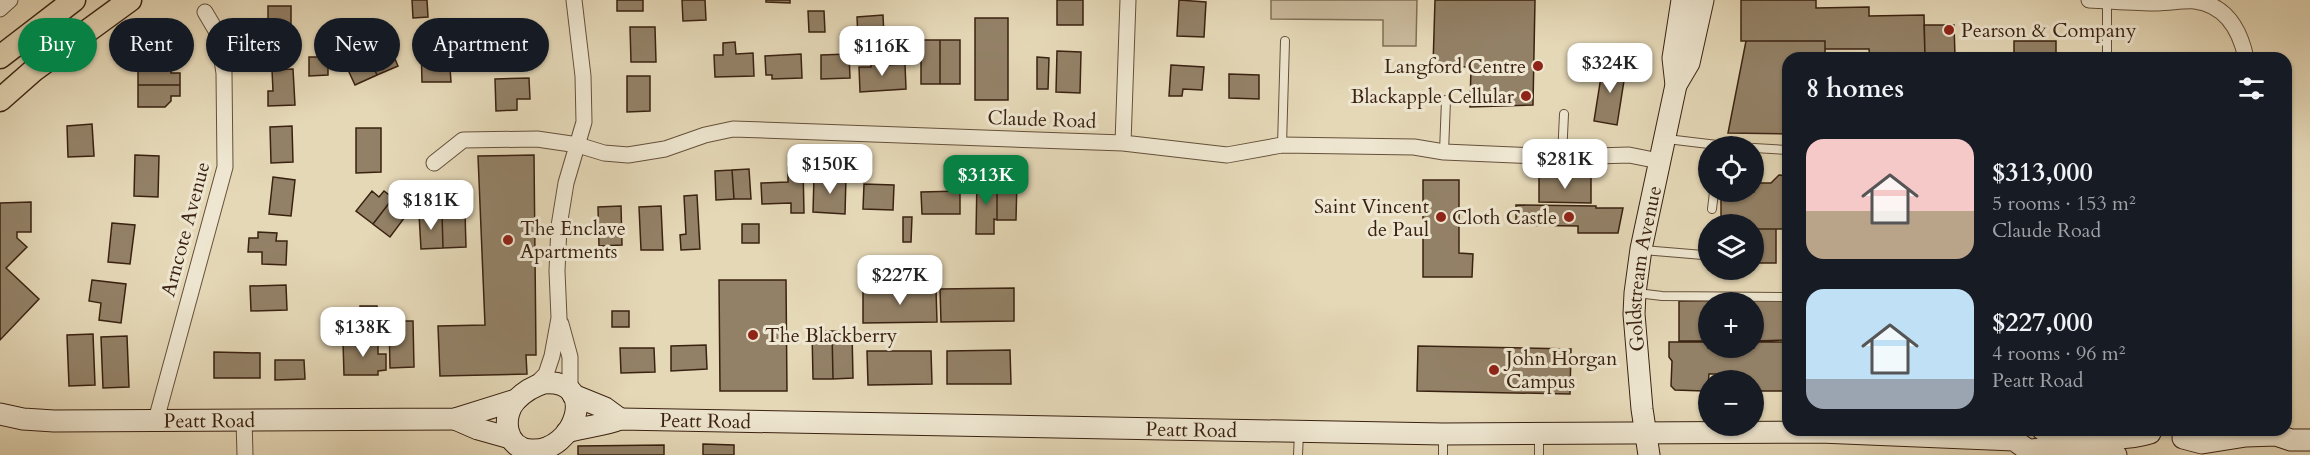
<!DOCTYPE html>
<meta charset="utf-8">
<style>
:root{--surface:#171b24;--page:#20242c;--text:#f1f3f6;--muted:#9ea1a6;--accent:#0b8043}
body{margin:0;font-family:Cardo,serif;background:var(--page);color:var(--text);height:100vh;display:flex;flex-direction:column;font-size:22px;white-space:nowrap}
*{box-sizing:border-box;margin:0}
p{font-size:20px;color:var(--muted)}
.icon{flex:none;width:33px;height:33px;fill:none;stroke:currentColor;stroke-width:2;stroke-linecap:round;stroke-linejoin:round}
.map{position:relative;flex:1;overflow:hidden}
.panel{position:absolute;left:1782px;top:52px;width:510px;height:384px;display:flex;flex-direction:column;background:var(--surface);border-radius:18px;box-shadow:0 2px 4px #0004}
.panel>*{flex:none}
.hud{position:absolute;left:18px;top:18px;width:570px;height:54px;display:flex;gap:12px}
.fabs{position:absolute;left:1698px;top:136px;display:grid;gap:12px}
.fabs a{display:grid;place-items:center;width:66px;height:66px;border-radius:50%;background:var(--surface);box-shadow:0 2px 4px #0004;font-size:30px}
.price{position:absolute;translate:-50% -51px;padding:0 14px;border-radius:12px;background:#fff;color:#222;font-size:20px;line-height:39px;filter:drop-shadow(0 2px 3px #0008)}
.price::after{content:'';position:absolute;left:50%;top:36px;width:18px;height:14px;margin-left:-9px;background:inherit;clip-path:polygon(0 0,100% 0,50% 100%)}
.price.on{background:var(--accent);color:#fff}
ul{padding:0;list-style:none}
li{display:flex;align-items:center;gap:18px;height:150px;padding:0 24px}
li span{display:grid;place-items:center;flex:none;width:168px;height:120px;border-radius:18px;color:#555}
li>.icon{margin-inline-start:auto}
span .icon{width:72px;height:72px;fill:#fffc;stroke-width:1}
li b{font-size:26px}
h2{display:flex;justify-content:space-between;align-items:center;height:72px;padding:0 24px;font-size:26px}
.tag{padding:0 21px;border-radius:27px;background:var(--surface);box-shadow:0 2px 4px #0004;font-size:21px;line-height:54px}
.tag.on{background:var(--accent);color:#fff}
.map>svg:first-child{display:block}
.green{fill:#c8b99b;stroke:#816e56;stroke-width:1.5}
.building{fill:#938167;stroke:#3a2211;stroke-width:1.5}
.lines{fill:none;stroke-linecap:round;stroke-linejoin:round}
.lane-casing{stroke:#65503a;stroke-width:10}
.street-casing{stroke:#65503a;stroke-width:17}
.secondary-casing{stroke:#3a2211;stroke-width:23}
.primary-casing{stroke:#3a2211;stroke-width:25}
.lane{stroke:#eee6d0;stroke-width:8}
.street{stroke:#eee6d0;stroke-width:15}
.secondary{stroke:#eee6d0;stroke-width:21}
.primary{stroke:#e5d8b7;stroke-width:22}
.poi-dot{fill:#8f2418;stroke:#eee6d0;stroke-width:2}
.labels{text-anchor:middle;stroke-width:6;stroke-linejoin:round;paint-order:stroke}
.poi-label{font-size:20px;fill:#3a2211;stroke:#eee6d0;text-anchor:start}
.street-label{font-size:20px;fill:#3a2211;stroke:#eee6d0}
</style>
<div class="map">
<svg width="2310" height="455" viewBox="0 0 2310 455">
<rect width="100%" height="100%" fill="#e5d8b7"/>
<filter id="stains"><feTurbulence type="fractalNoise" baseFrequency=".00333" numOctaves="4"/><feColorMatrix values="0 0 0 0 .2 0 0 0 0 .09 0 0 0 0 .02 0 0 0 .5 -.17"/></filter>
<radialGradient id="worn" r=".72"><stop offset=".6" stop-color="#630" stop-opacity="0"/><stop offset="1" stop-color="#630" stop-opacity=".3"/></radialGradient>
<path class="green" d="M1271,0h146l-1,46h-33v-26l-112,-1z"/>
<path class="building" d="M412,0h15l1,17 -15,1z
M617,0h26v11h-26z
M682,0h23l1,20 -23,1z
M766,0h24v3l-24,-1z
M1057,0h26v25h-26z
M1179,0l27,2 -2,35 -27,-1z
M1435,0h100l-2,105 -63,2 1,-40 -38,-1z
M1741,0h75v8l53,-1v9l55,-1 1,43h-55l-1,-9h-44v-8h-84z
M268,6h23v37h-23z
M808,11h16l1,21h-16z
M883,15l2,44 -26,1 -2,-43z
M975,18h33v82h-33z
M1924,25h30l1,31h-30z
M630,27h25l1,35h-25z
M522,30l1,34 -20,1 -1,-34z
M386,38l12,28 -21,9 -12,-28z
M921,40h19v44h-19z
M940,40h20v44h-20z
M1746,41h79v17h-37v76l-60,-1z
M2014,41h42v17h-42z
M735,42l1,12 17,-1 1,23 -39,1 -1,-22h9v-12z
M464,43l1,25h-15l1,14h-29l-1,-37z
M365,47l12,28 -22,10 -13,-28z
M1057,51l24,1 -1,41 -24,-1z
M801,54l1,24 -30,1v-4h-6l-1,-19z
M849,54l1,24 -29,1v-24z
M1925,56h30v2h-30z
M309,57h19v18l-19,1z
M1037,57l12,1 -1,31h-11z
M871,59h14v6l20,-1 1,25 -46,3 -1,-25h12z
M138,62h26l7,7v4h9v12h-42z
M1603,64l23,4 -9,57 -23,-4z
M1171,65l33,2 -2,23 -19,-1 -1,7h-13z
M293,69l2,36 -27,1v-15h5l-1,-21z
M1229,74l30,1v24l-30,-1z
M627,76h23v35l-23,1z
M529,78l1,21h-13v11l-21,1 -1,-32z
M138,85h42v11h-9v5l-6,6h-27z
M92,124l2,32 -26,1 -1,-31z
M292,126l1,36 -22,1 -1,-36z
M356,128h25v44l-25,1z
M135,155l24,1 -1,41 -24,-1z
M534,155l2,200h-10l1,19 -87,2 -2,-50 47,-1 -7,-169z
M788,167h15l1,46h-13v-10l-29,1 -1,-21 27,-1z
M749,169l2,30h-17l-2,-29z
M732,170l2,29 -18,1 -1,-29z
M1779,175l9,1v53h-34v-4h-33v-33h33v-9h17z
M814,176l32,1 -1,37 -32,-2z
M273,177l22,3 -4,36 -22,-2z
M1539,177h52v26l-52,-1z
M977,179h20v41l-3,-1v15h-18z
M997,179h20l-1,41h-19z
M1423,180h36v73l14,1 -1,23h-49z
M864,184l30,1 -1,25 -30,-1z
M372,191l7,6 5,-6 9,7 -20,26 -17,-13z
M960,191v23h-38l-1,-22z
M697,195l3,54 -19,1 -1,-15 6,-1 -2,-38z
M393,198l9,7 -5,6 8,6 -15,20 -17,-13z
M31,202v30h-14v6l10,9 -21,21 33,31 -39,41v-137z
M1516,205l80,1v2h27l-5,25h-40v-7l-62,-1z
M621,206l1,39 -23,1 -1,-39z
M661,206l2,44h-22l-2,-43z
M465,212l1,35 -23,1 -1,-35z
M442,213l1,35 -22,1 -2,-35z
M903,217h9l-1,25h-8z
M112,223l23,2 -5,39 -22,-2z
M742,224h17v19h-17z
M1754,229h22v34h-22z
M258,232l19,1 -1,8h11l-1,24 -24,-1v-12h-14l1,-14h9z
M92,280l34,4 -5,39 -22,-3 2,-17 -12,-2z
M719,280h67l1,111h-67z
M286,285l1,25 -36,1 -1,-25z
M1014,288v33l-73,1 -1,-33z
M936,289l1,33 -74,1v-33z
M1784,300v40l-30,1v-38h-46v38h-29v-40z
M360,306h17v23l-17,1z
M612,311h17v16h-17z
M389,321h24l1,46 -24,1z
M812,331h20l1,48h-20z
M832,331h20l1,47 -20,1z
M93,334l2,51 -26,1 -2,-51z
M127,336l2,51 -26,1 -2,-51z
M378,340v14h8v16l-8,1v4h-34l-1,-34z
M1669,342h39v6h46v-6h34v49h-34v-10h-25v-7h-20l-1,13 -4,4 -29,-1 -4,-4 1,-25 -3,-4z
M706,345l1,24 -36,2v-25z
M1418,346l153,3 -1,45 -153,-3z
M620,348h34l1,24 -34,1z
M1010,350l1,34h-64v-33z
M867,351h64l1,33 -64,1z
M214,352l46,1v25h-46z
M275,360h29l1,19 -30,1z
M703,444l31,1v10h-31z
M664,445v10h-86v-9z"/>
<g class="lines">
<g class="lane-casing">
<path id="lane" d="M2107,58v-57
M1667,139l67,8
M1282,145l3,-104
M1754,148l34,2
M1444,152l2,-52
M1562,157l2,-43
M1712,209l2,-17
M1643,250l60,5
M1637,293l25,3 126,1
M1298,455l1,-22
M1443,455v-19
M1539,455v-19"/>
</g>
<g class="street-casing">
<path id="street" d="M2089,0c23,1 46,3 69,3 12,0 25,-3 37,-2 31,4 45,29 51,57
M0,9l10,-9
M1123,143l5,-143
M434,163l29,-23 74,-1 41,6 26,8 24,2 37,-6 40,-14 28,-6 390,14 104,12 55,-10 132,2 30,5 118,5 67,-2 30,6
M561,324l9,33v33
M534,386l12,-12 6,-18 7,-38 -2,-47 2,-45 7,-43 18,-61 -1,-46 -9,-76
M244,419l1,36
M156,420l69,-253 -1,-94 -6,-39 -13,-22"/>
</g>
<g class="secondary-casing">
<g id="secondary">
<path d="M1676,85l13,-22 14,-63"/>
<path d="M544,383c56,-4 31,70 -13,67 -26,-1 -30,-34 -15,-50 8,-8 18,-14 28,-17z"/>
<path d="M573,395l32,13 15,11"/>
<path id="s1" d="M0,414l23,5 31,2 401,-2 61,-19"/>
<path d="M455,419l23,10 32,9"/>
<path d="M2043,430c37,3 71,14 107,3"/>
<path id="s2" d="M567,432c18,-6 36,-6 53,-13l823,15 377,-2 194,8 14,10 58,-3 30,8"/>
<path d="M2183,438l19,5 44,-7 30,-1 15,5h19"/>
<path id="s3" d="M1649,455l-7,-46 -8,-95 1,-21 6,-44 35,-164 -3,-27 9,-58"/>
</g>
</g>
<g class="primary-casing">
<path id="primary" d="M0,57l74,-57
M0,100l34,-30 96,-70"/>
</g>
<use href="#lane" class="lane"/>
<use href="#street" class="street"/>
<use href="#secondary" class="secondary"/>
<use href="#primary" class="primary"/>
</g>
<g class="poi-dot">
<circle cx="1949" cy="30" r="6"/>
<circle cx="1538" cy="66" r="6"/>
<circle cx="1526" cy="96" r="6"/>
<circle cx="1441" cy="217" r="6"/>
<circle cx="1569" cy="217" r="6"/>
<circle cx="508" cy="240" r="6"/>
<circle cx="753" cy="335" r="6"/>
<circle cx="1494" cy="370" r="6"/>
</g>
<g class="labels">
<g class="poi-label">
<text x="1961" y="37">Pearson &amp; Company</text>
<text x="1526" y="73" text-anchor="end">Langford Centre</text>
<text x="1514" y="103" text-anchor="end">Blackapple Cellular</text>
<text x="1429" y="213" text-anchor="end">Saint Vincent<tspan x="1429" dy="23">de Paul</tspan></text>
<text x="1557" y="224" text-anchor="end">Cloth Castle</text>
<text x="520" y="235">The Enclave<tspan x="520" dy="23">Apartments</tspan></text>
<text x="765" y="342">The Blackberry</text>
<text x="1506" y="365">John Horgan<tspan x="1506" dy="23">Campus</tspan></text>
</g>
<g class="street-label">
<text transform="translate(1042 119) rotate(2)" y="7">Claude Road</text>
<text transform="translate(185 229) rotate(-75)" y="7">Arncote Avenue</text>
<text dy="7" stroke="none"><textPath href="#s3" startOffset="188">Goldstream Avenue</textPath></text>
<text dy="7" stroke="none"><textPath href="#s1" startOffset="210">Peatt Road</textPath></text>
<text dy="7" stroke="none"><textPath href="#s2" startOffset="140">Peatt Road</textPath></text>
<text dy="7" stroke="none"><textPath href="#s2" startOffset="626">Peatt Road</textPath></text>
</g>
</g>
<rect width="100%" height="100%" filter="url(#stains)"/>
<rect width="100%" height="100%" fill="url(#worn)"/>
</svg>
<div class="fabs">
<a><svg class="icon" aria-label="locate" viewBox="0 0 24 24"><circle cx="12" cy="12" r="6"/><path d="M12 2v4M12 18v4M2 12h4M18 12h4"/></svg></a>
<a><svg class="icon" aria-label="layers" viewBox="0 0 24 24"><path d="M12 4l9 5-9 5-9-5zM3 14l9 5 9-5"/></svg></a>
<a>+</a>
<a>−</a>
</div>
<b class="price" style="left:882px;top:77px">$116K</b>
<b class="price" style="left:1610px;top:94px">$324K</b>
<b class="price" style="left:1565px;top:190px">$281K</b>
<b class="price" style="left:830px;top:195px">$150K</b>
<b class="price on" style="left:986px;top:206px">$313K</b>
<b class="price" style="left:431px;top:231px">$181K</b>
<b class="price" style="left:900px;top:306px">$227K</b>
<b class="price" style="left:363px;top:358px">$138K</b>
<div class="hud">
<a class="tag on">Buy</a>
<a class="tag">Rent</a>
<a class="tag">Filters</a>
<a class="tag">New</a>
<a class="tag">Apartment</a>
</div>
<section class="panel">
<h2>8 homes<svg class="icon" aria-label="filters" viewBox="0 0 24 24"><path d="M4 7h16M4 17h16"/><circle cx="9" cy="7" r="2"/><circle cx="15" cy="17" r="2"/></svg></h2>
<ul>
<li><span style="background:linear-gradient(#f6c9c9 60%,#b9a48a 0)"><svg class="icon" aria-label="home" viewBox="0 0 24 24"><path d="M3 11l9-7 9 7M6 9v11h12V9"/></svg></span><div><b>$313,000</b><p>5 rooms · 153 m²</p><p>Claude Road</p></div></li>
<li><span style="background:linear-gradient(#bfe0f5 75%,#9aa5b1 0)"><svg class="icon" aria-label="home" viewBox="0 0 24 24"><path d="M3 11l9-7 9 7M6 9v11h12V9"/></svg></span><div><b>$227,000</b><p>4 rooms · 96 m²</p><p>Peatt Road</p></div></li>
</ul>
</section>
</div>
